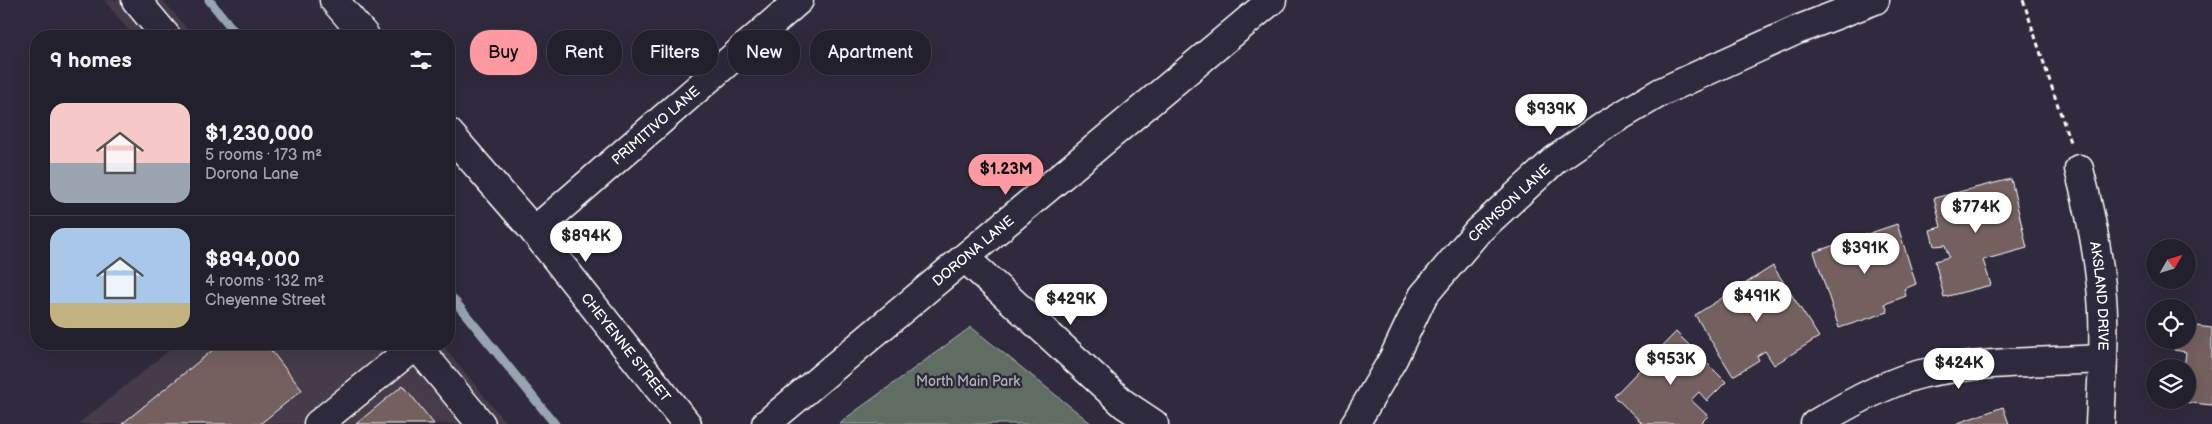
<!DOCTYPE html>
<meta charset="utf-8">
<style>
:root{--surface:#23202e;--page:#2f2d3a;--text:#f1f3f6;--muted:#a3a3aa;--line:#403e4a;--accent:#ff9aa2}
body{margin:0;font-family:"Balsamiq Sans",sans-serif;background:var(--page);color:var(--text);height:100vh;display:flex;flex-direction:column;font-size:19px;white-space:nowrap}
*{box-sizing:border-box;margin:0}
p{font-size:16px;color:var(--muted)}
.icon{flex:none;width:28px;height:28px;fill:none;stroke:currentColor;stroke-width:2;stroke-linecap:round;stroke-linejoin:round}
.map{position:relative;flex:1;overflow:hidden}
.details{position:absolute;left:30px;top:30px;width:425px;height:320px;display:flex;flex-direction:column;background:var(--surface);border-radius:20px;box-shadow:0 5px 20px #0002,0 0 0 1px var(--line)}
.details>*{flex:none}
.top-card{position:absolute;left:470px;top:30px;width:475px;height:45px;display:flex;gap:10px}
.needle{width:32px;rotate:51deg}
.buttons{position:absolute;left:2146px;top:239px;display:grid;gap:10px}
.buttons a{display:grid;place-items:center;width:50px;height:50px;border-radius:50%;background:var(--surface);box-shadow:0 5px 20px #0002,0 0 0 1px var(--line);font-size:25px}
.price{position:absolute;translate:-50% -42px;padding:0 11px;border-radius:18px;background:#fff;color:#222;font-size:16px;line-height:32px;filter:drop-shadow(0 1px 2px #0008)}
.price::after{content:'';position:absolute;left:50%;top:30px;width:15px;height:11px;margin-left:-8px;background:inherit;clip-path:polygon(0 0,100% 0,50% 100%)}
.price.current{background:var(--accent);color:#111}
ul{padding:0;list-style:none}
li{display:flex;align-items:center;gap:15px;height:125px;padding:0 20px}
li+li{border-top:1px solid var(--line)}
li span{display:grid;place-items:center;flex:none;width:140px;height:100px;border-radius:15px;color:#555}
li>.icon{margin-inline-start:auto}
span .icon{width:60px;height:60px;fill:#fffc;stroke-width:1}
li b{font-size:21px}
h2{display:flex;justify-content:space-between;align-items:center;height:60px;padding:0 20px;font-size:21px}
.pill{padding:0 18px;border-radius:20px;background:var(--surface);box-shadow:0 5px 20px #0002,0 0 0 1px var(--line);font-size:18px;line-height:45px}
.pill.current{background:var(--accent);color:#111}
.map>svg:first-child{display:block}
.built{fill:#443a48}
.green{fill:#5f6d63;stroke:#afb6b1}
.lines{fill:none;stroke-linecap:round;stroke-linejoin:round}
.stream{stroke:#97a5b0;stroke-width:9}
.building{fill:#746061;stroke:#fff}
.minor-casing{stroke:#fff;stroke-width:31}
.path{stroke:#fff;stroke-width:3;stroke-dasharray:5 4;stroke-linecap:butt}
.minor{stroke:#2f2a3d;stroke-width:28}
.labels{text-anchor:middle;stroke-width:5;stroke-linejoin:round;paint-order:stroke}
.street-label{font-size:14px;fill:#fff;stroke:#2f2a3d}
.park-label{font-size:14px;fill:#afb6b1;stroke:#2f2a3d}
</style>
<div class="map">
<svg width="2212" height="424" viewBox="0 0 2212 424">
<rect width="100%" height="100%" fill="#2f2a3d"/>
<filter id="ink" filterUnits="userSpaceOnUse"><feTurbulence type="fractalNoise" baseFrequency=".02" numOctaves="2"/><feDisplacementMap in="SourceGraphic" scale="10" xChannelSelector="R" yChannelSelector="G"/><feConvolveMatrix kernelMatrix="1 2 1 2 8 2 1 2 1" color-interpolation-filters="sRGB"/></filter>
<g filter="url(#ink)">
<path class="built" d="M104,0h59l30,36h-60z
M177,344h265l65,80h-429z"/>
<path class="green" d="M971,327l121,97h-252l6,-6z"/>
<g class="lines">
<path class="stream" d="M209,0l29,36
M449,294l106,130"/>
</g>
<path class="building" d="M2011,179l16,69 -44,12 8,25 -47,12 -9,-36 14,-4 -4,-12 -11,1 -4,-16 11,-3 -7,-29z
M1897,224l19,60 -12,5 2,7 -21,8 3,8 -49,16 -25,-76z
M1773,266l46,71 -45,28 -9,-14 -8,5 2,4 -26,16 -38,-61z
M2188,325l24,3v77l-51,-5h27v-32h-4l2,-16 -12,-2 1,-10h13z
M1676,332l50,50 -19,19 -8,-9 -8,8 17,16 -8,8h-57l-29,-28z
M220,344h46l36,46 -42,34h-138z
M403,385l31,39h-78z
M2003,407l6,17h-54z"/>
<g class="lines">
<g class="minor-casing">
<g id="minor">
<path d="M136,0l30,36"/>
<path d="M334,0l31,36"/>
<path id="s1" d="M449,133l85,98 153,193"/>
<path id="s2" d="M2079,169c10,38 18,77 22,117 5,45 1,92 -1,138"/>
<path id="s3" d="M534,231l265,-231"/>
<path d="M965,258l159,146 30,20"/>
<path d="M415,344l66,80"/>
<path d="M318,424l98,-79"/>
<path id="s4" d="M766,424l506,-424"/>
<path id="s5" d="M1355,424l38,-65 30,-63 54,-64 79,-73 51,-35 54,-32 136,-62 78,-30"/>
<path d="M1815,424c30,-18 72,-42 106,-50 59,-13 122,-12 182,-15"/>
</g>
</g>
<path class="path" d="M2023,0l47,142"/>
<use href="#minor" class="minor"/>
</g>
</g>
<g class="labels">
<g class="street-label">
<text dy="5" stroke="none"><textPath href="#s3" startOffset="161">PRIMITIVO LANE</textPath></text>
<text dy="5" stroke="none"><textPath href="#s5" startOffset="272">CRIMSON LANE</textPath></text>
<text dy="5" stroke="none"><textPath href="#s4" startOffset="270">DORONA LANE</textPath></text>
<text dy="5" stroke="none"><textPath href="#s2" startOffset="129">AKSLAND DRIVE</textPath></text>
<text dy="5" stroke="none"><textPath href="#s1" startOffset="278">CHEYENNE STREET</textPath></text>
</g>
<g class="park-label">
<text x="968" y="386">Morth Main Park</text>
</g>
</g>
</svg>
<div class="buttons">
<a><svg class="needle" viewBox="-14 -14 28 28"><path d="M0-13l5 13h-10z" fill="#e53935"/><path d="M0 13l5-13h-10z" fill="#a3a3aa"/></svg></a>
<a><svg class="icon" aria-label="locate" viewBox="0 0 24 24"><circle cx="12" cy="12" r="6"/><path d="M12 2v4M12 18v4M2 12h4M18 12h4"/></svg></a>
<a><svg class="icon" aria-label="layers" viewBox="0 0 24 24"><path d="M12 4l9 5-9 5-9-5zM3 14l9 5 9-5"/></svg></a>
</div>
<b class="price" style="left:1551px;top:136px">$939K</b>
<b class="price current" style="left:1006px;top:196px">$1.23M</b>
<b class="price" style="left:1976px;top:234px">$774K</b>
<b class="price" style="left:586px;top:263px">$894K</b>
<b class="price" style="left:1865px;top:275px">$391K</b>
<b class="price" style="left:1757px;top:323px">$491K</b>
<b class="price" style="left:1071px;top:326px">$429K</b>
<b class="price" style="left:1671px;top:386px">$953K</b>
<b class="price" style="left:1959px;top:390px">$424K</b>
<div class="top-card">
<a class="pill current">Buy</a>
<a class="pill">Rent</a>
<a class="pill">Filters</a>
<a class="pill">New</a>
<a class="pill">Apartment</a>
</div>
<section class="details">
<h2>9 homes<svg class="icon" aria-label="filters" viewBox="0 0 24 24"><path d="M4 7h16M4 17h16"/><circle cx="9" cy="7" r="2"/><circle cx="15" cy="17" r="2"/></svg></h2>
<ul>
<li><span style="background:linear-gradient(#f6c9c9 60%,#9aa5b1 0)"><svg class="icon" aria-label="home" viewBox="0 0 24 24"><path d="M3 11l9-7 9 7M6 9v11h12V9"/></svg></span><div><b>$1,230,000</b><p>5 rooms · 173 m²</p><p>Dorona Lane</p></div></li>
<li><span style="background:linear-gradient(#a9c7e8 75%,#c2b280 0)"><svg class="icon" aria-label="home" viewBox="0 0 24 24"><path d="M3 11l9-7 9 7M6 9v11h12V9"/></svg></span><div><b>$894,000</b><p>4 rooms · 132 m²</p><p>Cheyenne Street</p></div></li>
</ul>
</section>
</div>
